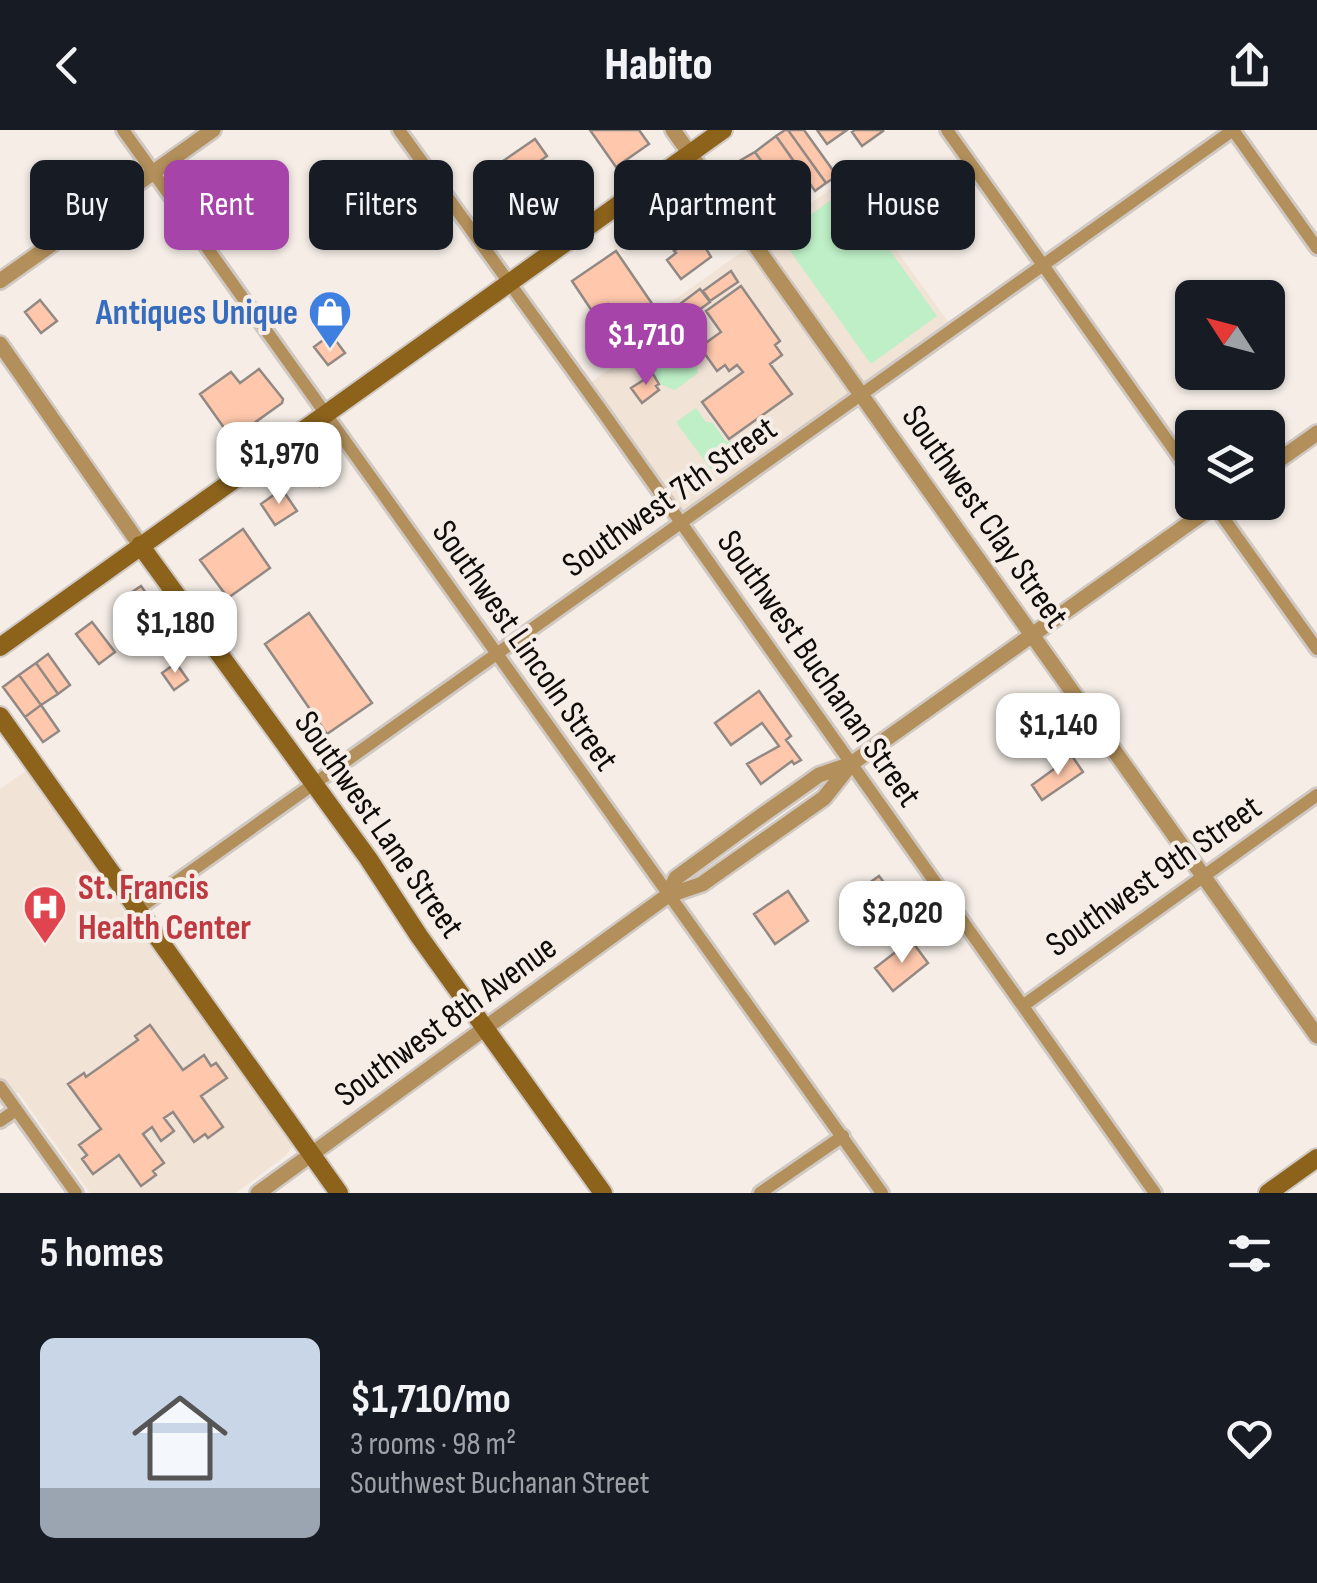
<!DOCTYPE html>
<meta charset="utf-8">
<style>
:root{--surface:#171b24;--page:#20242c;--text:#f1f3f6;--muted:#9ea1a6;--line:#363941;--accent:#a644aa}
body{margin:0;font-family:"Sofia Sans Condensed",sans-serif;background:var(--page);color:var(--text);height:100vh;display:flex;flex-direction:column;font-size:38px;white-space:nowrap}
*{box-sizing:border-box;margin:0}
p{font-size:32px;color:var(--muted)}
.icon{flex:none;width:55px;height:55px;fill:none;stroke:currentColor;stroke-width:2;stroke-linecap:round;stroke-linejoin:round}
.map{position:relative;height:1063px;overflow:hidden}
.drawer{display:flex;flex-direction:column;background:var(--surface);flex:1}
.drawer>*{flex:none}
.banner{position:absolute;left:30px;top:30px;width:1258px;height:90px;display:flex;gap:20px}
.needle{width:65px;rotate:306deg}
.fabs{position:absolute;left:1175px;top:150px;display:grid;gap:20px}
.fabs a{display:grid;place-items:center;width:110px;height:110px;border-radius:15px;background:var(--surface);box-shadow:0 2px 8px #0004;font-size:50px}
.price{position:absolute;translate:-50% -85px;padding:0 22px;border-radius:20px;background:#fff;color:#222;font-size:32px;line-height:65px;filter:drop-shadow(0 2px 5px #0008)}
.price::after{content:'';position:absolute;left:50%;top:60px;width:30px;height:22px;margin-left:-15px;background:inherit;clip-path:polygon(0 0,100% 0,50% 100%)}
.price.current{background:var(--accent);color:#fff}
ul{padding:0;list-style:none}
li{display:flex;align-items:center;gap:30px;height:250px;padding:0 40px}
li+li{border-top:2px solid var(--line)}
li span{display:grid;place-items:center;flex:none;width:280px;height:200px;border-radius:15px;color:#555}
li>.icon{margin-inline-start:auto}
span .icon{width:120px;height:120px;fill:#fffc;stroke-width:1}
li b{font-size:42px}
h2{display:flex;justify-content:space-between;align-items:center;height:120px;padding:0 40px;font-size:42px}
.tag{padding:0 35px;border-radius:15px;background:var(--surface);box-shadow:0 2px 8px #0004;font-size:35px;line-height:90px}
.tag.current{background:var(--accent);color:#fff}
header{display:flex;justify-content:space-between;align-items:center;height:130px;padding:0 40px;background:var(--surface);font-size:45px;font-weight:800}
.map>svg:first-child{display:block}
.built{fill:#f1e3d6}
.green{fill:#beefc6}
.building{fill:#ffc8ac;stroke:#928985;stroke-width:2.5}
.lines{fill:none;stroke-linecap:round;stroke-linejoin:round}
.minor-casing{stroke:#d0c9c3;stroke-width:18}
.tertiary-casing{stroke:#d0c9c3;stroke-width:20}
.secondary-casing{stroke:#d0c9c3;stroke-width:22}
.minor{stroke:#b3905b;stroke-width:12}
.tertiary{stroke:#b3905b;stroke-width:15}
.secondary{stroke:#8d631c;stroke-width:18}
.labels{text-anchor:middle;stroke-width:8;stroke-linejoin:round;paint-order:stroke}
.shop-label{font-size:35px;font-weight:bold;fill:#366cbe;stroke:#f5ede6;text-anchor:end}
.street-label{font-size:35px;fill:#0e0b09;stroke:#f5ede6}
.health-label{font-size:35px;font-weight:bold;fill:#be3a42;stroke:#f5ede6;text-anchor:start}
</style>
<header><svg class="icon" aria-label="back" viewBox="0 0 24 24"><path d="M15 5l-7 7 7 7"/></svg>Habito<svg class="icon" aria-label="share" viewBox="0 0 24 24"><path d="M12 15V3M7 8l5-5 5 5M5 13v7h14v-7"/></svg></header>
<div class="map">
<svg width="1317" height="1063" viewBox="0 0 1317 1063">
<rect width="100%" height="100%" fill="#f5ede6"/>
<path class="built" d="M845,49l109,151 -273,194 -97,-137 94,-66 -11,-16z
M27,640l101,147 167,227 -10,12 -49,37h-146l-72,-101 -18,15v-318z"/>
<path class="green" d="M846,59l91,127 -66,48 -91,-127z
M677,208l20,28 1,7 -23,17 -13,-5 -9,-13 5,-4 -9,-12 14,-15z
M696,278l10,14 7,1 13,19 5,-2 11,15 -27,20 -39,-53z"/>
<path class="building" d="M590,0h49l10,14 -33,23z
M785,0h3l38,53 -11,8 -39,-55z
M788,0h16l33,46 -11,7z
M817,0h30l-20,14z
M855,0h27l1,1 -21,15 -10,-14z
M776,6l19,27 -21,16 -19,-27z
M535,9l12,17 -32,23 -12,-18z
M755,22l21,30 -13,9 -12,-18 -9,7 -13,-13z
M503,31l25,35 -25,18 -25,-35z
M680,76l7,11 -23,17 -8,-11z
M698,105l13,22 -30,22 -14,-19 9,-7 -2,-2z
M616,121l39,57 -30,20 -17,-24 -14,10 -22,-33z
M731,141l7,11 -28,19 -7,-10z
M741,156l39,55 -5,4 7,10 -12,9 22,30 -63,45 -27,-37 41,-30 -6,-7 -8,6 -4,-6 -8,6 -17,-24 21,-15 -15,-21z
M700,159l10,13 -29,21 -9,-13z
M40,170l17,21 -16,12 -16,-21z
M331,204l14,19 -17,12 -14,-18z
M259,239l24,30 -1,4 -50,36 -32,-45 31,-22 9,11z
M653,244l6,10 -3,2 3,4 -17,13 -11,-15z
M325,328l11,17 -16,11 -11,-16z
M282,359l15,22 -22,14 -14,-21z
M243,399l27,39 -42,30 -28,-38z
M141,456l34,48 -21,15 -34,-49z
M309,483l63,90 -45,31 -62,-90z
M92,492l23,30 -16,12 -23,-30z
M48,524l22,31 -12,9 -22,-31z
M36,533l22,31 -17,11 -22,-30z
M176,533l12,17 -14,10 -12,-17z
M19,545l22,30 -16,12 -22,-30z
M759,561l32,45 -5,4 15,20 -7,4 -2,-3 -31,23 -14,-20 32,-18 -17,-23 -31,22 -16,-22z
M41,575l18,26 -16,11 -18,-25z
M1072,626l11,16 -41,28 -10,-15z
M879,746l14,18 -32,24 -14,-19z
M788,761l20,30 -33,23 -21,-30z
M911,810l17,23 -35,28 -18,-23z
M150,895l33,45 21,-15 7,11 5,-3 11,15 -26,18 22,31 -15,11 -3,-4 -11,8 -21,-30 -9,6 10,13 -13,10 -9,-14 -9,7 21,29 -11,8 3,4 -15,11 -22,-31 -26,19 -11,-15 5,-4 -8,-10 22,-16 -33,-45 16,-11 2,4 52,-37 -3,-4z"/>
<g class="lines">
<g class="minor-casing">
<path id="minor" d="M123,0l759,1063
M399,0l203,281 553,782
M947,0l245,345
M1212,372l105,147
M138,779l1095,-779 84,118
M1024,875l293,-210
M0,957l76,106
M0,991l16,-11
M760,1063l83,-57"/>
</g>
<g class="tertiary-casing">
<path id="tertiary" d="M673,0l644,906
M0,151l213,-151
M0,214l140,201
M1268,338l49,-35
M667,766l9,-18 78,-57 65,-46 32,-11
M258,1063l409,-297 35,-12 122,-86 27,-34 368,-262"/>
</g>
<g class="secondary-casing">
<path id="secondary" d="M140,415l228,313 51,78 184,257
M0,517l723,-517
M0,586l339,477
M1268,1063l49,-35"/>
</g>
<use href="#minor" class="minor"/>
<use href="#tertiary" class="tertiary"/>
<use href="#secondary" class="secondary"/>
</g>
<defs>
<g id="shop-pin" transform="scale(2.25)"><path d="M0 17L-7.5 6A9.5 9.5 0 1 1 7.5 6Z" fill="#3f7fe0" stroke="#f5ede6"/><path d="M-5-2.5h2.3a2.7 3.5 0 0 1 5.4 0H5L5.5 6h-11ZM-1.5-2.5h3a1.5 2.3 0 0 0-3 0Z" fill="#fff"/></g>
<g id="hospital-pin" transform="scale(2.25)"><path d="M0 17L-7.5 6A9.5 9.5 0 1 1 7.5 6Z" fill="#e0444e" stroke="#f5ede6"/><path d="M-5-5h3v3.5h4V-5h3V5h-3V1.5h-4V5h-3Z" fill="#fff"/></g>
</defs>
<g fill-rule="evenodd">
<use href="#shop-pin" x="330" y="182"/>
<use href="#hospital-pin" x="45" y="777"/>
</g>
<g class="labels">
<g class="shop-label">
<text x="298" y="194">Antiques Unique</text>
</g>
<g class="street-label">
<text transform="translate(669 366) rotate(-35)" y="12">Southwest 7th Street</text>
<text transform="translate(986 386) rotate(55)" y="12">Southwest Clay Street</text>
<text transform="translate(526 515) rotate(55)" y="12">Southwest Lincoln Street</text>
<text transform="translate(820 538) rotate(55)" y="12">Southwest Buchanan Street</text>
<text transform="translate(380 694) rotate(55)" y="12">Southwest Lane Street</text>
<text transform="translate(1153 745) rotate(-35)" y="12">Southwest 9th Street</text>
<text transform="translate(445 890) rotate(-36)" y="12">Southwest 8th Avenue</text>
</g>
<g class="health-label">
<text x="78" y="769">St. Francis<tspan x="78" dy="40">Health Center</tspan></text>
</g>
</g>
</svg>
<div class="fabs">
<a><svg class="needle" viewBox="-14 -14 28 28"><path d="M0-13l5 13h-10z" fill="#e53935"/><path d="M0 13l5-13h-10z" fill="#9ea1a6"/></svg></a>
<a><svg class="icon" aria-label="layers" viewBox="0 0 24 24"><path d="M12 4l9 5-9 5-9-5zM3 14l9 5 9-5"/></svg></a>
</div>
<b class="price current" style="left:646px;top:258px">$1,710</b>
<b class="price" style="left:279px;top:377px">$1,970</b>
<b class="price" style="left:175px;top:546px">$1,180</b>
<b class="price" style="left:1058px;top:648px">$1,140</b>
<b class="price" style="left:902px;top:836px">$2,020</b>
<div class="banner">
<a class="tag">Buy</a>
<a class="tag current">Rent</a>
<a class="tag">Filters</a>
<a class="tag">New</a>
<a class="tag">Apartment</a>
<a class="tag">House</a>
</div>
</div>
<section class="drawer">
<h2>5 homes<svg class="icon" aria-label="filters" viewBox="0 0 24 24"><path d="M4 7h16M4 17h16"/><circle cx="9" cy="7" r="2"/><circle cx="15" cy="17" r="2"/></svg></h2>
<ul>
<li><span style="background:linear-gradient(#c9d6e8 75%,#9aa5b1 0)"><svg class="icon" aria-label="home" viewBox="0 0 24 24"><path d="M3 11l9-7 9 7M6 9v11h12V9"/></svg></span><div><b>$1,710/mo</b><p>3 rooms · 98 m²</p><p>Southwest Buchanan Street</p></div><svg class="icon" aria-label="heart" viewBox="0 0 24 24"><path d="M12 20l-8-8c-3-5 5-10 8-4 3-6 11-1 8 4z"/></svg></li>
</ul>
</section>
